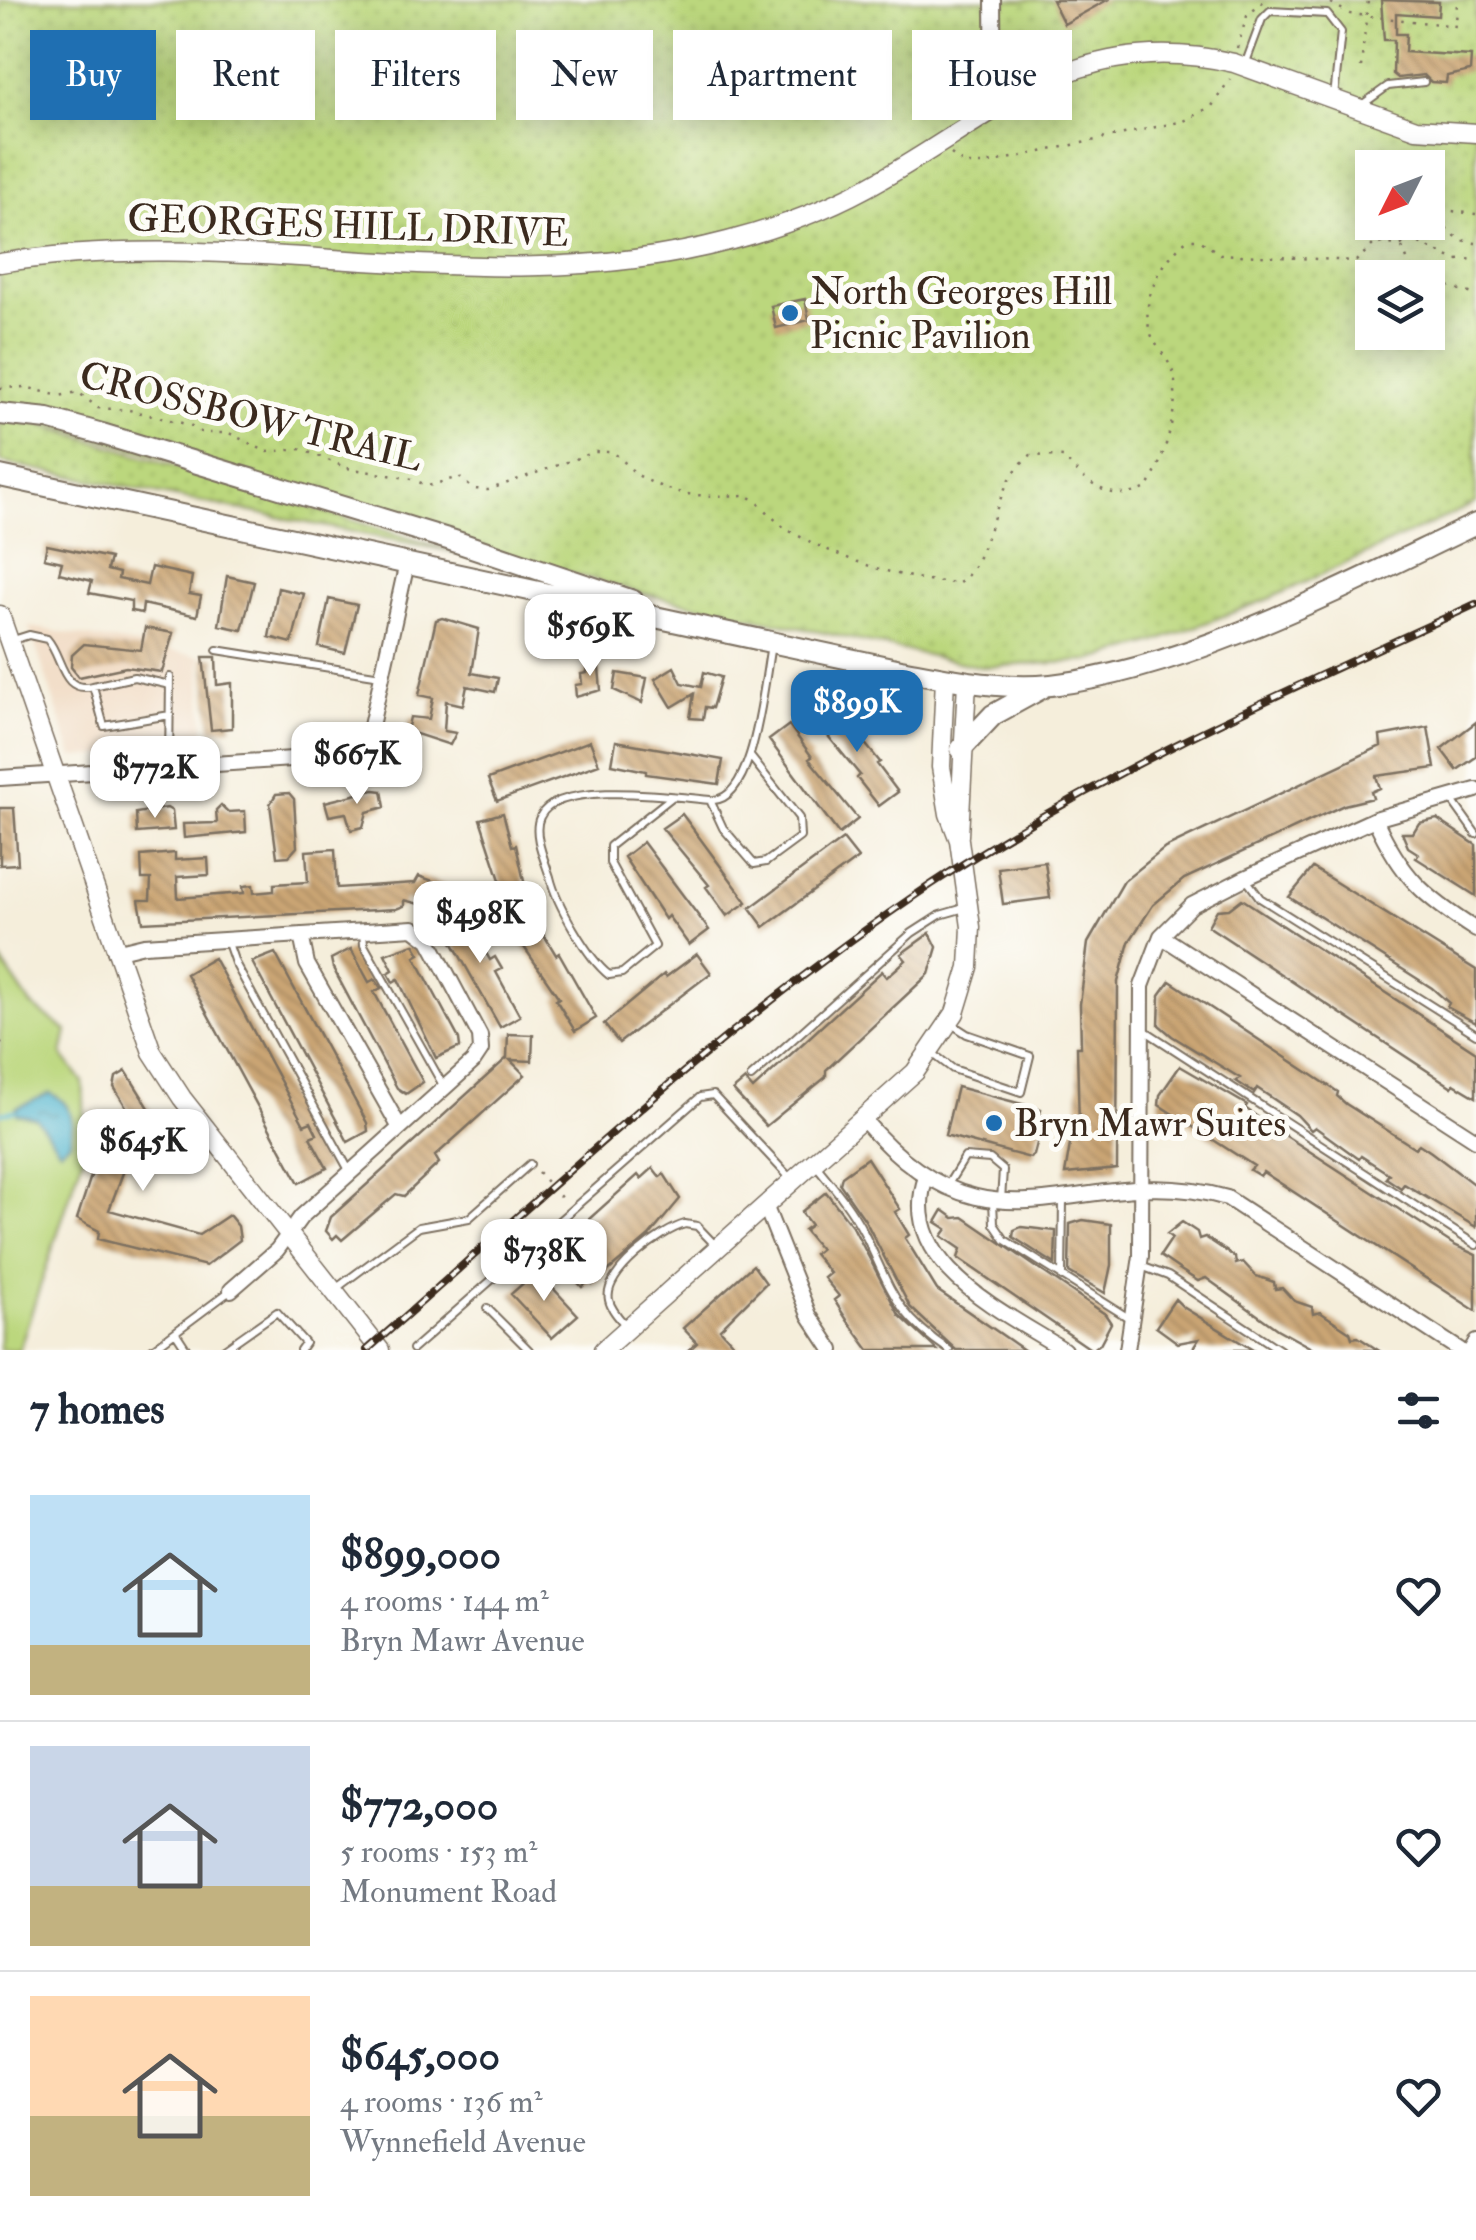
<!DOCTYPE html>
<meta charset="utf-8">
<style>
:root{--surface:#fff;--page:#f6f6f7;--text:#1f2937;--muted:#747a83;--line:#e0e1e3;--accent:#1f6fb2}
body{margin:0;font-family:"IM FELL Double Pica",serif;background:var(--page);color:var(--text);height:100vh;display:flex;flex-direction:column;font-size:38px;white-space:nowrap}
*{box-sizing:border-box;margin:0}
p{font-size:32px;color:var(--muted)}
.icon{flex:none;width:55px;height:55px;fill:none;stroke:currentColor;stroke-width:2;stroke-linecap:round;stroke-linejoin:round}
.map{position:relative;height:1350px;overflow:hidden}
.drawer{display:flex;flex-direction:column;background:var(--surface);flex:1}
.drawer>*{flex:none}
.guide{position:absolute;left:30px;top:30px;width:1418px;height:90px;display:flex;gap:20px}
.needle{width:65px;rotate:228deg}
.controls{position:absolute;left:1355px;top:150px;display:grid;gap:20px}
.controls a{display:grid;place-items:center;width:90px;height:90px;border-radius:0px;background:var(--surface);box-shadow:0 5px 25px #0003;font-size:50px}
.price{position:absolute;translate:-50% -85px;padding:0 22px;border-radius:20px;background:#fff;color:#222;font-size:32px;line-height:65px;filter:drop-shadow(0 2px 5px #0008)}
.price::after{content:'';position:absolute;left:50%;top:60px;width:30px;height:22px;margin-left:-15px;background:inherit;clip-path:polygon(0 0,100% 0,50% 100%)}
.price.current{background:var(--accent);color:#fff}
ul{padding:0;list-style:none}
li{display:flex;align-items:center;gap:30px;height:250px;padding:0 30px}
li+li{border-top:2px solid var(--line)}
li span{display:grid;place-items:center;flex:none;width:280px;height:200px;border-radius:0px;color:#555}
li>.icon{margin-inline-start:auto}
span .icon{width:120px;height:120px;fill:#fffc;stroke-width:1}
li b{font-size:42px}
h2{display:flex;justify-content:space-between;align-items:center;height:120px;padding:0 30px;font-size:42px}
.chip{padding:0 35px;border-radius:0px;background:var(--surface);box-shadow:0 5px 25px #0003;font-size:35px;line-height:90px}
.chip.current{background:var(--accent);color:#fff}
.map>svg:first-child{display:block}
.built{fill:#efd6bc}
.green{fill:#bbd77d;stroke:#7b804e;stroke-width:2.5}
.park{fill:url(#park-dots);stroke:#7b804e;stroke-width:2.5;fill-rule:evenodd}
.water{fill:url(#water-ripples);stroke:#446e76;stroke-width:2.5}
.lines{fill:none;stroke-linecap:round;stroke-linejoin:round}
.stream{stroke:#4eb3cd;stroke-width:4}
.building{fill:url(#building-back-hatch)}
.service-casing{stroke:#7c6f60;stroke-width:10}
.minor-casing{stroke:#7c6f60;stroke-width:18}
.tertiary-casing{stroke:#7c6f60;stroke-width:21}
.secondary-casing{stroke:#7c6f60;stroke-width:24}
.path{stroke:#7c6f60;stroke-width:2.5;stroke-dasharray:2.5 8;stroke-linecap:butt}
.service{stroke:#fff;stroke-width:6}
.minor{stroke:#fff;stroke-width:14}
.tertiary{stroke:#fff;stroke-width:18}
.secondary{stroke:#fff;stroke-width:20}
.rail-casing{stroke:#3b2a1e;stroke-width:8}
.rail{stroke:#fdfcf7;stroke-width:4;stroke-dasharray:11;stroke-linecap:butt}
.poi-dot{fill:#1f6fb2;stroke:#fdfcf7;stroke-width:4}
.labels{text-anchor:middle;stroke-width:10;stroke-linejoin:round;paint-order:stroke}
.street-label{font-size:38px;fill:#3b2a1e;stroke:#fdfcf7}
.poi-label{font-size:38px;fill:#3b2a1e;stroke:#fdfcf7;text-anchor:start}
</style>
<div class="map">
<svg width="1476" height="1350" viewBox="0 0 1476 1350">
<defs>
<pattern id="park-dots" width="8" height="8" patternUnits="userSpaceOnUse" patternTransform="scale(2.5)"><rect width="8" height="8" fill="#bbd77d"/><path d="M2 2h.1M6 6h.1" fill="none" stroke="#a2b96c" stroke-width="1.8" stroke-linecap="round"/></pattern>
<pattern id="water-ripples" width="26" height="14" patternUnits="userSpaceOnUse" patternTransform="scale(2.5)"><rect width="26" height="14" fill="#4eb3cd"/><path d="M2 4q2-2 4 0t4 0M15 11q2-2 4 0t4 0" fill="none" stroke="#4292a6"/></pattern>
<pattern id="building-back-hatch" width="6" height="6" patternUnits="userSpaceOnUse" patternTransform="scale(2.5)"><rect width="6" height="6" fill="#cba675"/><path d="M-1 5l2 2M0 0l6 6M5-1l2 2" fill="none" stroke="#a6875f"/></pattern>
</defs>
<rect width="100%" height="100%" fill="#fdfcf7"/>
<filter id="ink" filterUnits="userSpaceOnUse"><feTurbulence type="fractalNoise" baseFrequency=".01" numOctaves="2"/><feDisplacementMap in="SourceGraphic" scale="20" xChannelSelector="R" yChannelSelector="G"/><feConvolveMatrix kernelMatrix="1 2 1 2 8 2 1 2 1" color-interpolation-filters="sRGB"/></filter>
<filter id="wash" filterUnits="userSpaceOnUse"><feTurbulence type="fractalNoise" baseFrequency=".0048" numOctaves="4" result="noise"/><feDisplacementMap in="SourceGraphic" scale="40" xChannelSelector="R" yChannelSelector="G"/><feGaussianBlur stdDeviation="2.25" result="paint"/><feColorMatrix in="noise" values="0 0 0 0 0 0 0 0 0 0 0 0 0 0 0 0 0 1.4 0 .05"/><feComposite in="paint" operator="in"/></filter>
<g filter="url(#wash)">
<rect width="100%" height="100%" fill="#f5eedb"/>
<path class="built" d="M29,627l171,29 5,93 -132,8z"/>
<path class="green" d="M0,959l31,46 36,26 -5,24 21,27 3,65 -67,203h-19z"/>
<path class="park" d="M0,0h1476v503l-205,95 -116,44 -66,19 -107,6 -338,-73 -644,-184zM1372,168h56v54h-56zM1372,278h56v54h-56z
M0,420l31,2 428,131 -459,-91z"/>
<path class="water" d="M50,1093c22,10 25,26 20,49l-10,8 -24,-32 -19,-4 -1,-6z"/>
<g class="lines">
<path class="stream" d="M0,1113l15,-2"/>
</g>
<g id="blocks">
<path class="building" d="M1052,0h55l-43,24z
M1381,0l58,2 -1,14 -42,-3v21h10l-1,18 66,4 -1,15 -23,5 -1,7 -15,-1 -7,-7 -26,3 -5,-4 1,-34h-10z
M805,299l4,21 -33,8 -5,-22z
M47,545l63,13 -3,12 12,3 -1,6 29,6 4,-18 41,9 -3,18 12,2 -4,20 -54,-12 -1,9 -11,-2v-10l-42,-8 3,-12 -33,-8 3,-11 -18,-4z
M227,576l27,6 -12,48 -23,-5z
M278,588l26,6 -12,49 -23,-6z
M329,599l28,6 -12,48 -26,-6z
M442,618l37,11 -7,44 26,5 -3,14 -28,-6 -4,19 -17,-4 -2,30 12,2 -6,12 -43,-14 3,-14 19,2 4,-21 -14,-3 17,-75z
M145,628l28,5 -11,39 -36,-5 -47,10 -8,-10 1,-12 12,-11 57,6z
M203,657h13l1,28 15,-2v45l-21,2z
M598,657l3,33 -25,7 -1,-12 7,-1 -1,-10 6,-1 -2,-14z
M674,667l8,16 19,4 3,-15 17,5 -9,31 -7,-1 -2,12 -13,-1 4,-24 -22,13 -17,-28z
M617,673l30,5 -5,25 -28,-13z
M833,704l47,58 -3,2 21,28 -19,14 -22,-28 3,-3 -46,-56z
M1476,722v35l-19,13 -16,-21z
M789,725l23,32 -3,2 49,60 -19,15 -70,-94z
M1428,727l7,41 -59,8 4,12 -9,4 2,6 -29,7 -160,74 -31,26 -24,37 -11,40 -1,187 -52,5 8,-47h6l-2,-80h4l-1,-43 8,-61 36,-62 41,-33 216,-102 -1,-10z
M590,741l9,23 -102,37 -9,-22z
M616,741l107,19 -4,24 -73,-10v-3l-34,-7z
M374,790l8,1 3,16 -18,5 -4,15 -12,3 -5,-17 -17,3 -4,-14z
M289,793l5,6 3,48 -8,9 -12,1 -7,-53 6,-10z
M221,805l7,7 17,-1 1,21 -62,6 -1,-14 34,-1 -1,-13z
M0,808h14l4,56 -18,1z
M167,808l5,3 2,19 -37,3 -1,-20z
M503,813l9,33 4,-1 18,82 4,-2 18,30 3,-2 37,65 -21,13 -19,-31 3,-2 -50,-73 -6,-36 -23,-70z
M682,814l65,88 -20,14 -21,-29 3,-2 -47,-57z
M1437,819l39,26v51l-60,-38 3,-4 -11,-7 -6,-14h11l6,-10z
M843,839l15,19 -94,69 -14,-19z
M643,842l66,88 -20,15 -21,-29 -3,3 -41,-62z
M335,849l2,39 78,-5 4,-7 25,9 -9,23 -31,-8v6l-8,3 -253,13 -4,-22h11l1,-21h-9l-1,-23 34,-3v7l33,-2 1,17 -32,2 1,21 66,-5 -1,-7 10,-1 1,8 20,-2v-7l34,-2 -2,-31z
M1045,862l5,36 -47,6 -5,-36z
M1313,868l163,102v53l-29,-16 2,-4 -17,-15 -143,-91z
M1242,899l234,153v45l-22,-13 -2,3 -244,-161 9,-16 12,-1z
M460,906l30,54 5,-3 7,12 -6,3 24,44 -20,11 -58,-103 -1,-8z
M930,933l7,14 -8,27 -103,96v7l-60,49 -33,-36 12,-10 8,9 129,-118 5,6 19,-17 -5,-6z
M414,944l6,10 -5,3 44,82 1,8 -24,11 -38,-79 -5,3 -5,-9 5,-3 -8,-16z
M351,949l18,33 6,-3 6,9 -7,4 49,90 -17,12 -9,-6 -64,-120 -2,-9z
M275,953l92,170 1,8 -20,11 -96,-180z
M697,954l14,19 -92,70 -15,-19 60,-50 2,3z
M214,958l90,167 7,-3 6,12 -7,3 17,31 -28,15 -113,-209z
M1170,981l168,111 -1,4 9,8 69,44 4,-4 12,8 45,34v41l-72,-43 -3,4 -15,-10 3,-4 -28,-18 -2,3 -44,-32 -4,3 -14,-15 -40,-27 -3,5 -18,-12 4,-3 -68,-42 -13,-11 1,-30z
M508,1034l25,1 -1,26 -22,-1 15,15 -90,81 4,7 -35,33 -8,-2 -54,46 -5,-5 -4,4 -7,-8 5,-14 176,-159z
M1180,1066l67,39 -2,3 21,15 188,122 22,10v56l-213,-139 -3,4 -10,-6 4,-4 -95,-61 1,-10z
M126,1071l36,58 -32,25 -21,56 90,25 30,-20 9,11 2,14 -34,26 -108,-27 1,-8 -22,-12 27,-83 29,-18 -19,-31 2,-10z
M957,1087l84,22 -1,6 4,1 -10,39 -4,3 -85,-23z
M867,1158l33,51 -5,3 14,23 -4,3 32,52 87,60h-68l-46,-43 -45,-87 -25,-36 2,-8z
M653,1168l7,9 4,-3 16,25 -31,37 -56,48 -3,-4 -8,7 -28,-31 8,-7 -3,-3 79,-71 3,4z
M826,1192l27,35 46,88 38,35h-68l-22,-30 -13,-20 5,-4 -15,-18 6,-5 -16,-19 6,-5 -16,-19 7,-5 -10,-13z
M943,1210l11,8 9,-1 142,97 6,9 -11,21 -8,6 -134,-92 3,-9 -19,-13 5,-7 -11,-7z
M1083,1220l28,4v41l-6,28 -36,-21 1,-48z
M1182,1222l15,10 2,7 6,-2 30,20 1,7 7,-2 13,14 18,6 1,7 7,-1 12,13 18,6 1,7 7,-2 30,20 2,6 6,-1 20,13h-63l-38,-21 -71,-51 -8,3 -19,-12 -19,-13 12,-18 -5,-4z
M1021,1227l35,4 -1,33 -42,-27 1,-7z
M753,1265l13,18 -46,46 19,21h-50l8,-7 -14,-15z
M537,1271l41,44 -26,23 -41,-44z
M1175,1299l8,8 70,43h-61l7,-11 -21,4 -22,-16z"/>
</g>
</g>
<g filter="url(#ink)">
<use href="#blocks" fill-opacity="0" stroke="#7c6f60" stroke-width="2.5"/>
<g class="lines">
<g class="service-casing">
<path id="service" d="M1245,65l17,-46 8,-8 57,3 14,18 -7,65
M1359,107l29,-21 36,-4
M10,641l19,-6 18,4c16,18 14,55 46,47
M217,650l164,26
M170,685l-36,-8 -41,9 11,40 66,-11
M169,766l1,-89
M672,797l-62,49v17l45,83 -33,27 -13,2c-21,-16 -53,-72 -59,-98 -5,-16 -18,-44 -10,-60 17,-38 136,-20 170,-17 45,5 54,-120 61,-155
M1451,799l25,35
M710,800l13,28 31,36 12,-2 34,-25 -1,-19 -49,-62
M1246,879l14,19 216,136
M363,931l1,14 80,142
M227,940l8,23 115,209
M1141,1028l335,217
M932,1053l21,16 68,23 9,-36 -63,-22 -17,-11
M751,1077l161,-144 28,-18 28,-8
M814,1163c18,22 37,44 50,70 28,56 29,80 85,117
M947,1186l18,-29 25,2 13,11 -2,30
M993,1201l1,23 11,16 127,80
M1141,1266l27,10 112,74
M1062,1277l1,-77
M334,1290l85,-63 50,-9 61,-54
M487,1308l42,42
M627,1327c-7,-8 -16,-17 -18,-27 -6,-27 53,-70 76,-76l12,2 20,21
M176,1333l11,17
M413,1349l287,-252 13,-2 77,83
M151,1350l79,-59
M223,1350l54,-38 28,31 -5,7"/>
</g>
<g class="minor-casing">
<path id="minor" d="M993,0l1,106
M0,778l338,-22 16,-5 15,-16 38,-172
M1375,819c26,57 49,78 101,111
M301,935l6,29 93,164
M1161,936l315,204
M115,952l29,-7 269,-17 16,12 51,96 1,14 -8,12 -172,155 -24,33 -46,40
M862,1118c131,155 219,38 365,80l233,152
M926,1177c-30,87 79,135 138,173
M765,1205l44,110 23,35
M1127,1350l14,-94 1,-270 19,-50 31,-31 53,-27 130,-59 101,-29
M1471,1350l5,-8"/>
</g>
<g class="tertiary-casing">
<path id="tertiary" d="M0,263c243,-40 488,42 728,-22 54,-14 106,-34 154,-62 123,-70 196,-151 352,-116l182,66 60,4
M0,615l152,437 30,46 198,252
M959,836l8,-154
M603,1350l312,-278 40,-59 14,-46 2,-40 -12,-87 -10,-26 -8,-47 4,-89"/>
</g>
<g class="secondary-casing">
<path id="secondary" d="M0,414l48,5 54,15 349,106 182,61
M0,476l901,194c49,9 99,20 150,15 139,-16 298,-101 425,-161
M961,749l32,-34 49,-27"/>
</g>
<path class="path" d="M1311,0h21
M1331,3l19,11 106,12 1,-26
M1237,48l10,-32 18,-16
M1361,67l7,-67
M951,154l13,10h21l199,-43 28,-15 18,-27
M1476,214l-32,-4 -3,6c2,15 20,26 35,27
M1402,247l8,19 12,12
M1428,280l48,15
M0,388l26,-1 33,9 19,-4 20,16 31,2 61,15 12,8h27l38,19 34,-3 46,19 65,11 16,7 31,-9 14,12 15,1 107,-38h17c12,7 19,20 31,26 38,21 62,18 103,17 17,8 26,25 42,35 49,28 114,51 171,53 34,-23 31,-99 72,-128l32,2c22,26 51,49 85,30 16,-28 29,-72 27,-105 -2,-21 -17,-30 -24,-48 -13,-34 12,-75 37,-95h10l22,15 136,7 19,-18 26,2 9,-6 46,21 20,-1
M0,1043l8,-4
M538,1172l28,31"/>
<use href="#service" class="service"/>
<use href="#minor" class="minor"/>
<use href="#tertiary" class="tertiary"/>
<use href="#secondary" class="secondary"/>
<g class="rail-casing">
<path id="rail" d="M367,1350c184,-161 360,-330 565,-466 171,-113 358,-195 544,-280"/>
</g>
<use href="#rail" class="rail"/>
</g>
</g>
<g class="poi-dot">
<circle cx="790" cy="313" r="10"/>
<circle cx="994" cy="1123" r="10"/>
</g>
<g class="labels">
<g class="street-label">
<text transform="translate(348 225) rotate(2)" y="13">GEORGES HILL DRIVE</text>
<text transform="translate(251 416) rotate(14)" y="13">CROSSBOW TRAIL</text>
</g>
<g class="poi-label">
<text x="810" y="304">North Georges Hill<tspan x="810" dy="44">Picnic Pavilion</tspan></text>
<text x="1014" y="1136">Bryn Mawr Suites</text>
</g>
</g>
</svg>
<div class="controls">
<a><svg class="needle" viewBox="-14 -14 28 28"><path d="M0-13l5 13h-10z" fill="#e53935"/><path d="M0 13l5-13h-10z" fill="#747a83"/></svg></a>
<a><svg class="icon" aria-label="layers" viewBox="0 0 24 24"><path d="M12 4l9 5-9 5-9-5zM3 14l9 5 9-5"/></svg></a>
</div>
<b class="price" style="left:590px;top:679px">$569K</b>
<b class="price current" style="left:857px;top:755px">$899K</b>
<b class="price" style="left:357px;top:807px">$667K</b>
<b class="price" style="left:155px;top:821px">$772K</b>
<b class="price" style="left:480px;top:966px">$498K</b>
<b class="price" style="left:143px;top:1194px">$645K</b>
<b class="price" style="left:544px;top:1304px">$738K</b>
<div class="guide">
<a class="chip current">Buy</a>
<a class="chip">Rent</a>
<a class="chip">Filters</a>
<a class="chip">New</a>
<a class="chip">Apartment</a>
<a class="chip">House</a>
</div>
</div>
<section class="drawer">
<h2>7 homes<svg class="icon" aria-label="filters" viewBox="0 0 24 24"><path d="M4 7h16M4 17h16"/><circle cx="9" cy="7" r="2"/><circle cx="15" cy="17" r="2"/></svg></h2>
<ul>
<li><span style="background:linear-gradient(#bfe0f5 75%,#c2b280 0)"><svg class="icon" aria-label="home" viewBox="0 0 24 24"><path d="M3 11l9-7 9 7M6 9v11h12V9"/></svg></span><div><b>$899,000</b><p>4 rooms · 144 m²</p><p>Bryn Mawr Avenue</p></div><svg class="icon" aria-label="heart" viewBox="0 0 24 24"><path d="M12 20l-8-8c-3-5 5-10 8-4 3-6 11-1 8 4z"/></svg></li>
<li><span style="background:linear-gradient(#c9d6e8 70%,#c2b280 0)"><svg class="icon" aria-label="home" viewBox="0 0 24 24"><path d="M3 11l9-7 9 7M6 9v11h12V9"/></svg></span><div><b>$772,000</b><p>5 rooms · 153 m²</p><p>Monument Road</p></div><svg class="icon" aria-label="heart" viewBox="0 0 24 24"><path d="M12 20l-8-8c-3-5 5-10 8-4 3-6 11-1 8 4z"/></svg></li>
<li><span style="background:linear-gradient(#ffd9b3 60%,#c2b280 0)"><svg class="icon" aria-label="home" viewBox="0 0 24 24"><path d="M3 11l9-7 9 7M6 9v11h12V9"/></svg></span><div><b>$645,000</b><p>4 rooms · 136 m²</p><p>Wynnefield Avenue</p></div><svg class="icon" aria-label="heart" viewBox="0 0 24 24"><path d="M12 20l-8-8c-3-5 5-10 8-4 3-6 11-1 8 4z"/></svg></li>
</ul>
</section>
